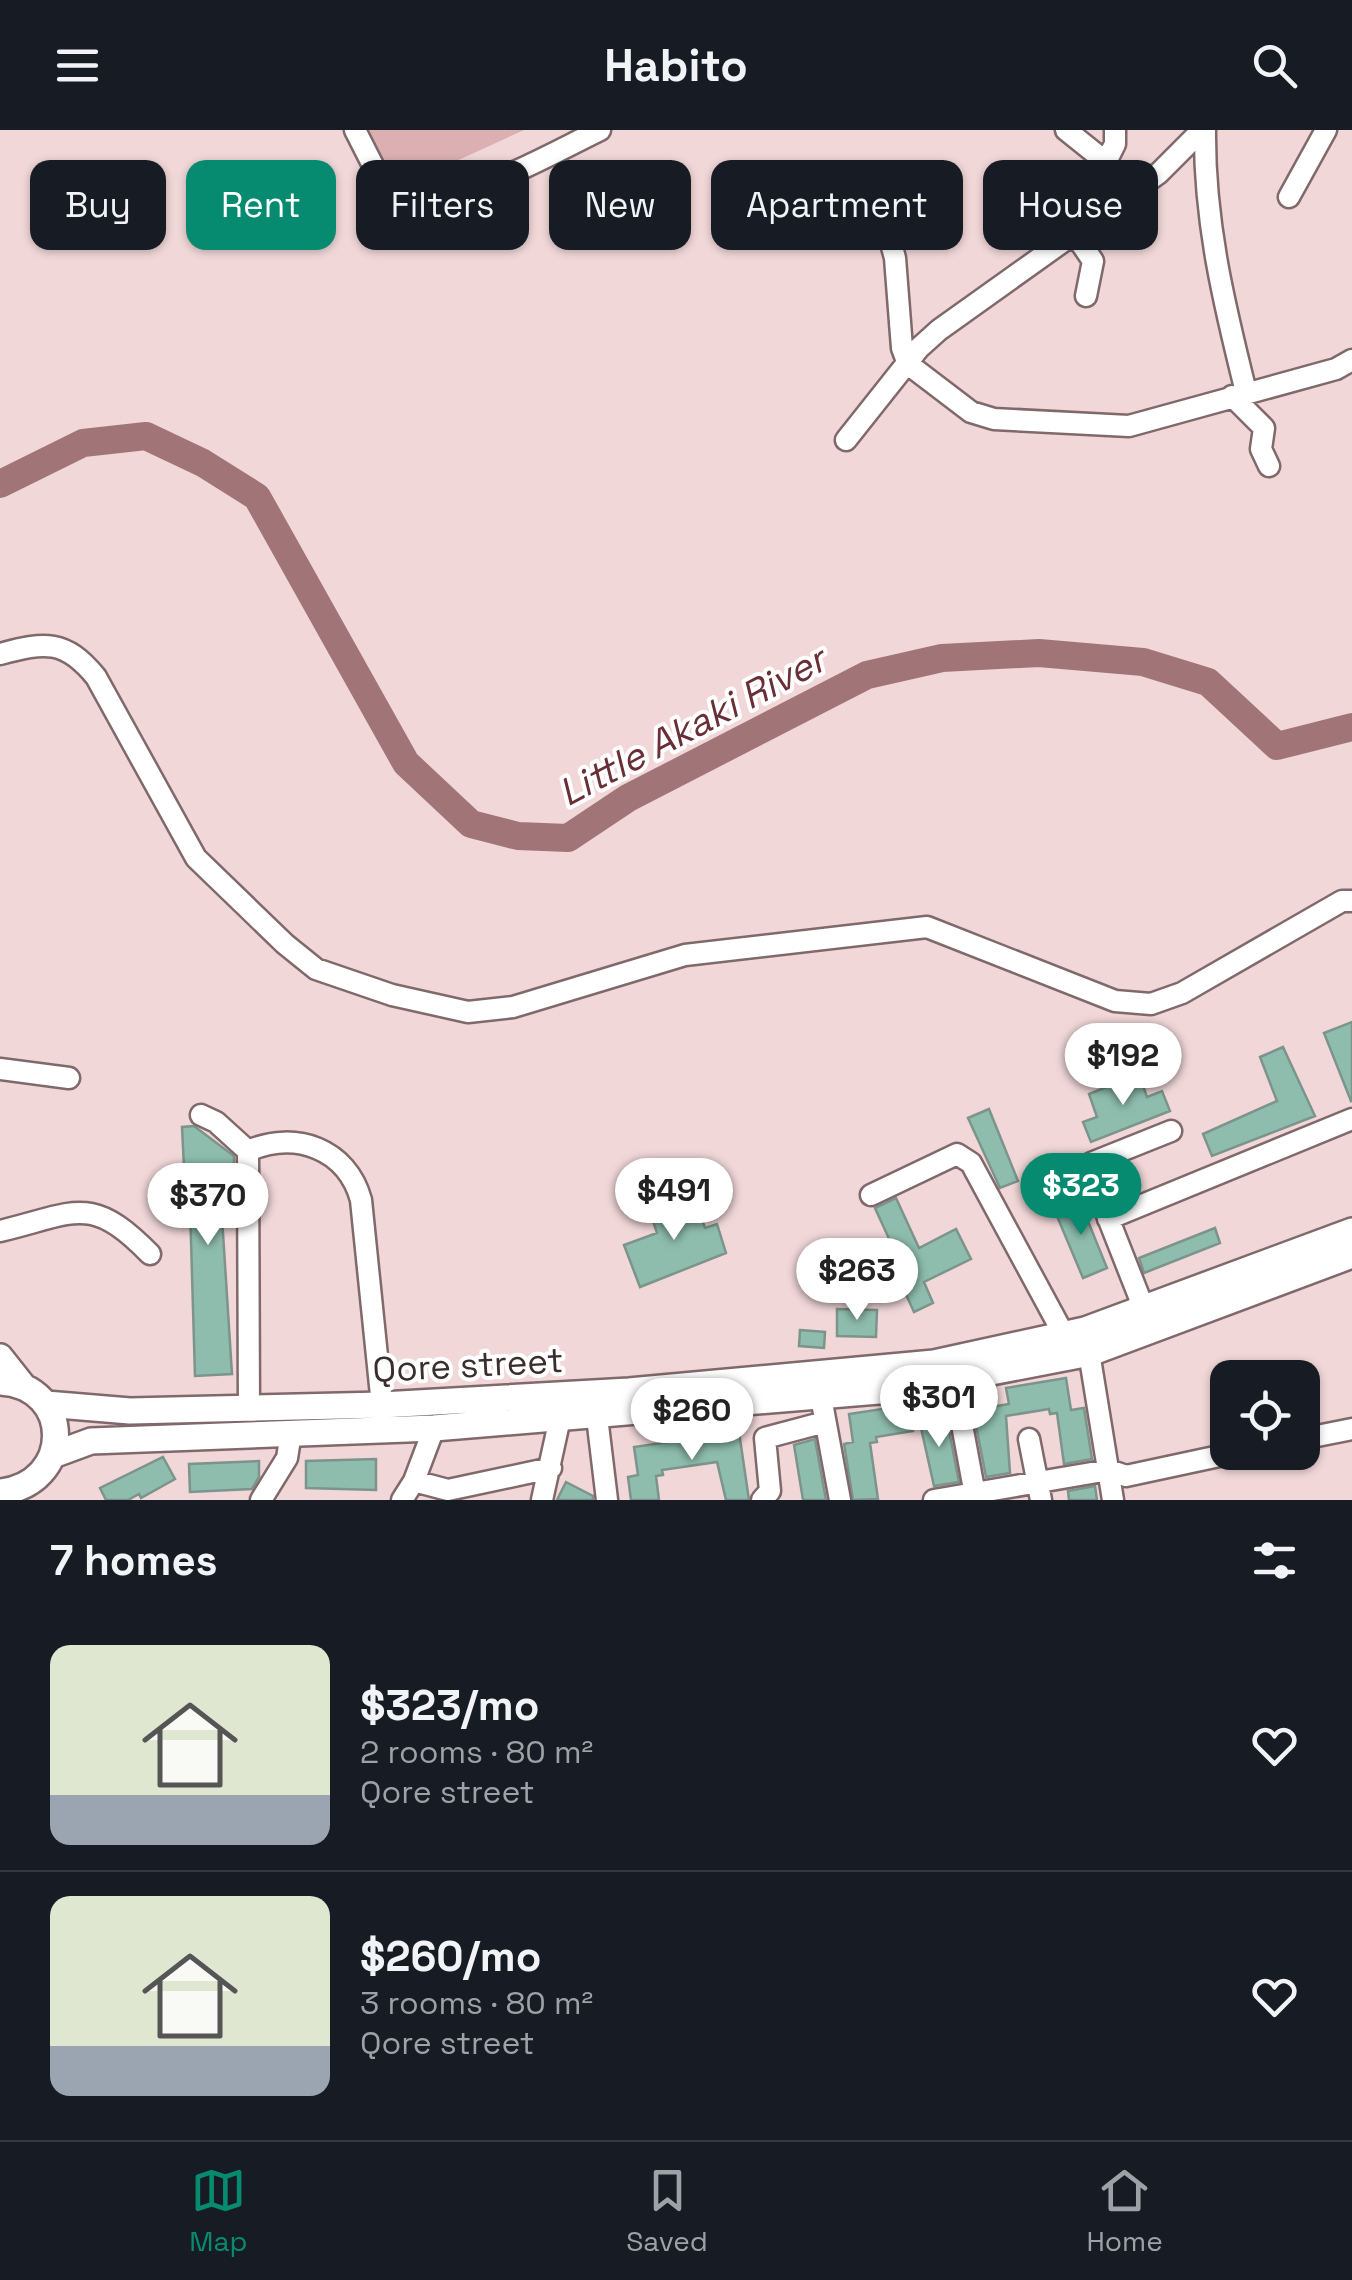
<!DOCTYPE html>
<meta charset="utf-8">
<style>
:root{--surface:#171b24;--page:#20242c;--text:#f1f3f6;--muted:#9ea1a6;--line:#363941;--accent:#078b70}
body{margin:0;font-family:"Space Grotesk",sans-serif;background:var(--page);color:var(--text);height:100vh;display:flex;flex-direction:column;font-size:38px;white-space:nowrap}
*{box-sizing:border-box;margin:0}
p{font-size:32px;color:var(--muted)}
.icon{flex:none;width:55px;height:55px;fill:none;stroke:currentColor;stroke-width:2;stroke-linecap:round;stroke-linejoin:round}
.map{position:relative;height:1370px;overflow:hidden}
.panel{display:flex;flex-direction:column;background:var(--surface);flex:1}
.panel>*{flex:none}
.guide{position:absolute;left:30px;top:30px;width:1292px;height:90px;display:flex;gap:20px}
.fabs{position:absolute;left:1210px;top:1230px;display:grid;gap:20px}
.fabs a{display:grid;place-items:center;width:110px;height:110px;border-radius:20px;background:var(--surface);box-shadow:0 2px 8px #0004;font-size:50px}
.price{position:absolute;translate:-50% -85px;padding:0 22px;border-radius:35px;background:#fff;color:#222;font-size:32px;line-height:65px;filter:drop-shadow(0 2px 5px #0008)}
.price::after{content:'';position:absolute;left:50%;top:60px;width:30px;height:22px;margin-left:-15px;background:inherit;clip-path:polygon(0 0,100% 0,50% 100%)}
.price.on{background:var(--accent);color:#fff}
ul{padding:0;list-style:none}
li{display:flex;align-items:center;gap:30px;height:250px;padding:0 50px}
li+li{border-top:2px solid var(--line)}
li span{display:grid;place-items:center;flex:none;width:280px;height:200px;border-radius:20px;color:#555}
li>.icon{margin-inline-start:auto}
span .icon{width:120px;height:120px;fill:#fffc;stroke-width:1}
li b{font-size:42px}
h2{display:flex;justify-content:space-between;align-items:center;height:120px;padding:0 50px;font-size:42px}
.chip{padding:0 35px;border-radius:20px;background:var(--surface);box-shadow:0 2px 8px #0004;font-size:35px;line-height:90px}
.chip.on{background:var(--accent);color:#fff}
header{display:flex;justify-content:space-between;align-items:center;height:130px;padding:0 50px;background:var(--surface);font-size:45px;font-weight:700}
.menu{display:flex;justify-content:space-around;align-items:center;height:140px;border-top:2px solid var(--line);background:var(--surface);font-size:28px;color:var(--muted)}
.menu a{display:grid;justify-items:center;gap:5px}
.menu .on{color:var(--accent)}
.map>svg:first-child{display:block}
.green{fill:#dcb0b3}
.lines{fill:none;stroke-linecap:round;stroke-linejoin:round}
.river{stroke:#a17578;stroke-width:28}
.building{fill:#8ebdae;stroke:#7c948b;stroke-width:2.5}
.minor-casing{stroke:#80696a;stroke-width:25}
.major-casing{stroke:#80696a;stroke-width:30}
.minor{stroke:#fff;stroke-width:20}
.major{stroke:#fff;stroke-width:25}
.labels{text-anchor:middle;stroke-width:8;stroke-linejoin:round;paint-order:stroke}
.street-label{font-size:35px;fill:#382e2e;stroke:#fff}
.water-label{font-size:38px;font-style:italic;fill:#6a2e36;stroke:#fff}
</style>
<header><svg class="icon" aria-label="menu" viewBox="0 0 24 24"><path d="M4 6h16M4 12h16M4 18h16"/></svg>Habito<svg class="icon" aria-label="search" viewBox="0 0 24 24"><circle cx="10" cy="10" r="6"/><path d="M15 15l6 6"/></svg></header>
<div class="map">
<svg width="1352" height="1370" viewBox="0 0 1352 1370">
<rect width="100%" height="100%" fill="#f1d7d8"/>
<path class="green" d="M367,0h157l-129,59z"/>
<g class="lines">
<path class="river" d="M0,354l83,-41 63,-7 57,27 54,34 149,266 65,61 47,12 50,2 60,-40 239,-123 75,-17 97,-5 104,9 65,20 69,64 75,-19"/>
</g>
<path class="building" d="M1352,892v78l-1,1 -27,-68z
M1283,917l32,69 -103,40 -9,-22 74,-33 -17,-44z
M1139,944l8,23 15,-6 8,20 -79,31 -8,-20 14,-5 -8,-23z
M989,979l29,72 -18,7 -32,-70z
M194,996l40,30v45l-13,1 11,172 -37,2 -5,-169 -4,1 -4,-81z
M694,1067l11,31 12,-4 9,29 -86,34 -16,-42 33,-12 -7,-21z
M896,1068l23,50 37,-19 15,30 -47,23 9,21 -19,9 -30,-66 7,-3 -16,-35z
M1079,1069l28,69 -24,10 -29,-69z
M1215,1098l5,15 -76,30 -5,-15z
M837,1179l40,1 -1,27 -39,-1z
M800,1200l25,2 -1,16 -25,-2z
M1066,1248l5,32 13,-2 8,51 -28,5 -7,-51 -7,1 -1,-5 -43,7 4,57 -24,4 -13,-67 36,-6 -3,-16z
M909,1275l4,26 -37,6 1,5 -7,1 8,56 -25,1 -9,-56 9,-2 -4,-28z
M946,1285l13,67 -25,4 -15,-67z
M738,1295l11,75h-23l-9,-38 -55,8 1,5 -7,1 3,24h-28l-3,-23 10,-2 -4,-28 82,-12 -2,-7z
M815,1309l11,61h-23l-9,-55z
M163,1327l12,22 -34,19 -2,-4 -11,6h-22l-6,-12z
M376,1329v31l-70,-2v-27z
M259,1331v16l-7,12 -62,3 -1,-28z
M566,1352l27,14v4h-36z
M1095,1356l2,14h-28l-1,-9z"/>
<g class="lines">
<g class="minor-casing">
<path id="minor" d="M355,0l31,61 13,12c69,-1 140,-43 201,-73
M1066,0l40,32 11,42
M1205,0c-1,91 19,174 41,262
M1106,32l9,-18v-14
M1289,67l37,-67
M885,91l10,37 7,90 6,16 63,48 23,7 135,7 207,-57 16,-9
M1074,103l19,28 -7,35
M1232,266l32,32 -3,21 8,17
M846,310l73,-92 20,-18 220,-157 43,-43
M0,524c45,-12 65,-15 96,23l100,181 89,86 31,25 76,26 76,17 45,-5 172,-52 242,-28 188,74 36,3 31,-11 160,-92h10
M0,939l69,9
M201,985l15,7 32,29 1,259
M248,1021c48,-21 99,-2 113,49l21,205
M871,1065l86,-41 14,9 93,172
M1108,1089l244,-100
M0,1101c76,-18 90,-38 150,23
M1144,1179l-54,-137 1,-9 80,-32
M1087,1210l26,160
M954,1252l22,118
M823,1278l17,92
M597,1287l10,83
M1029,1309l12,61
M1302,1309l50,-10
M414,1351l34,9 103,-22
M261,1370l26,-42 4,-25
M402,1370l12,-19 20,-53
M542,1370l18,-82
M762,1370l8,-9 -5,-53 60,-16
M934,1370l175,-30 17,6 112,-24"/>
</g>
<g class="major-casing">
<path id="major" d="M0,1227l23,29
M0,1252c74,4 74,102 0,110
M46,1274l84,7 252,-6 247,-14 305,-28 151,-33 267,-99
M53,1325l38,-14 343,-13 469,-39 187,-36 262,-98"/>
</g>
<use href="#minor" class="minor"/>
<use href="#major" class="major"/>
</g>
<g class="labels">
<g class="street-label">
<text transform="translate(468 1235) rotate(-3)" y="12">Qore street</text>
</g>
<g class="water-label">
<text transform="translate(692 596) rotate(-28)" y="13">Little Akaki River</text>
</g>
</g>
</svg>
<div class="fabs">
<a><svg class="icon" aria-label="locate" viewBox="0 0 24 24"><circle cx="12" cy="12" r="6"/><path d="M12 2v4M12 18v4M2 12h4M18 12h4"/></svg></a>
</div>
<b class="price" style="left:1123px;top:978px">$192</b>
<b class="price on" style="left:1081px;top:1108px">$323</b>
<b class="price" style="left:674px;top:1113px">$491</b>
<b class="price" style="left:208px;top:1118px">$370</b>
<b class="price" style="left:857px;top:1193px">$263</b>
<b class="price" style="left:939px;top:1320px">$301</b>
<b class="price" style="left:692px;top:1333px">$260</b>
<div class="guide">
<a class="chip">Buy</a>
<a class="chip on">Rent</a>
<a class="chip">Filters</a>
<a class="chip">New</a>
<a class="chip">Apartment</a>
<a class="chip">House</a>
</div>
</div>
<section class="panel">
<h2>7 homes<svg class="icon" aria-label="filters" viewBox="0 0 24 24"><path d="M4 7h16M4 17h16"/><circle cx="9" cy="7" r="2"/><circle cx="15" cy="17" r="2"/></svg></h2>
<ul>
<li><span style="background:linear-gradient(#dfe7d0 75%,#9aa5b1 0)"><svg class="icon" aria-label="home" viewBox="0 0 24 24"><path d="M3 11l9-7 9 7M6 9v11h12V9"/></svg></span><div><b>$323/mo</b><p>2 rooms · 80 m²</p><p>Qore street</p></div><svg class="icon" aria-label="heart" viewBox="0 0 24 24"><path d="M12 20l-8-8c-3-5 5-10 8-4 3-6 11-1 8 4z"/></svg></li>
<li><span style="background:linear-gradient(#dfe7d0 75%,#9aa5b1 0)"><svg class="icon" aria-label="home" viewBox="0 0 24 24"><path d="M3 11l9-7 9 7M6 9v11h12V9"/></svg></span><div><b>$260/mo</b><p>3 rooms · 80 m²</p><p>Qore street</p></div><svg class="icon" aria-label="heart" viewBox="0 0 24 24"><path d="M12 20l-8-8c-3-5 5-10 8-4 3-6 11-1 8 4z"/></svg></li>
</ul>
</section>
<nav class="menu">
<a class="on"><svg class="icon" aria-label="map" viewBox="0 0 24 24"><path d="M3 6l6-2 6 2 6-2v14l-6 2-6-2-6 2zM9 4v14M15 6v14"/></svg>Map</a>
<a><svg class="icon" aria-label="saved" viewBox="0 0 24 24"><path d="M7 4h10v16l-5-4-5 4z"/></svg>Saved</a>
<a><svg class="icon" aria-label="home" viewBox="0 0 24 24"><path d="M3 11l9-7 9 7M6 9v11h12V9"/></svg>Home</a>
</nav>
